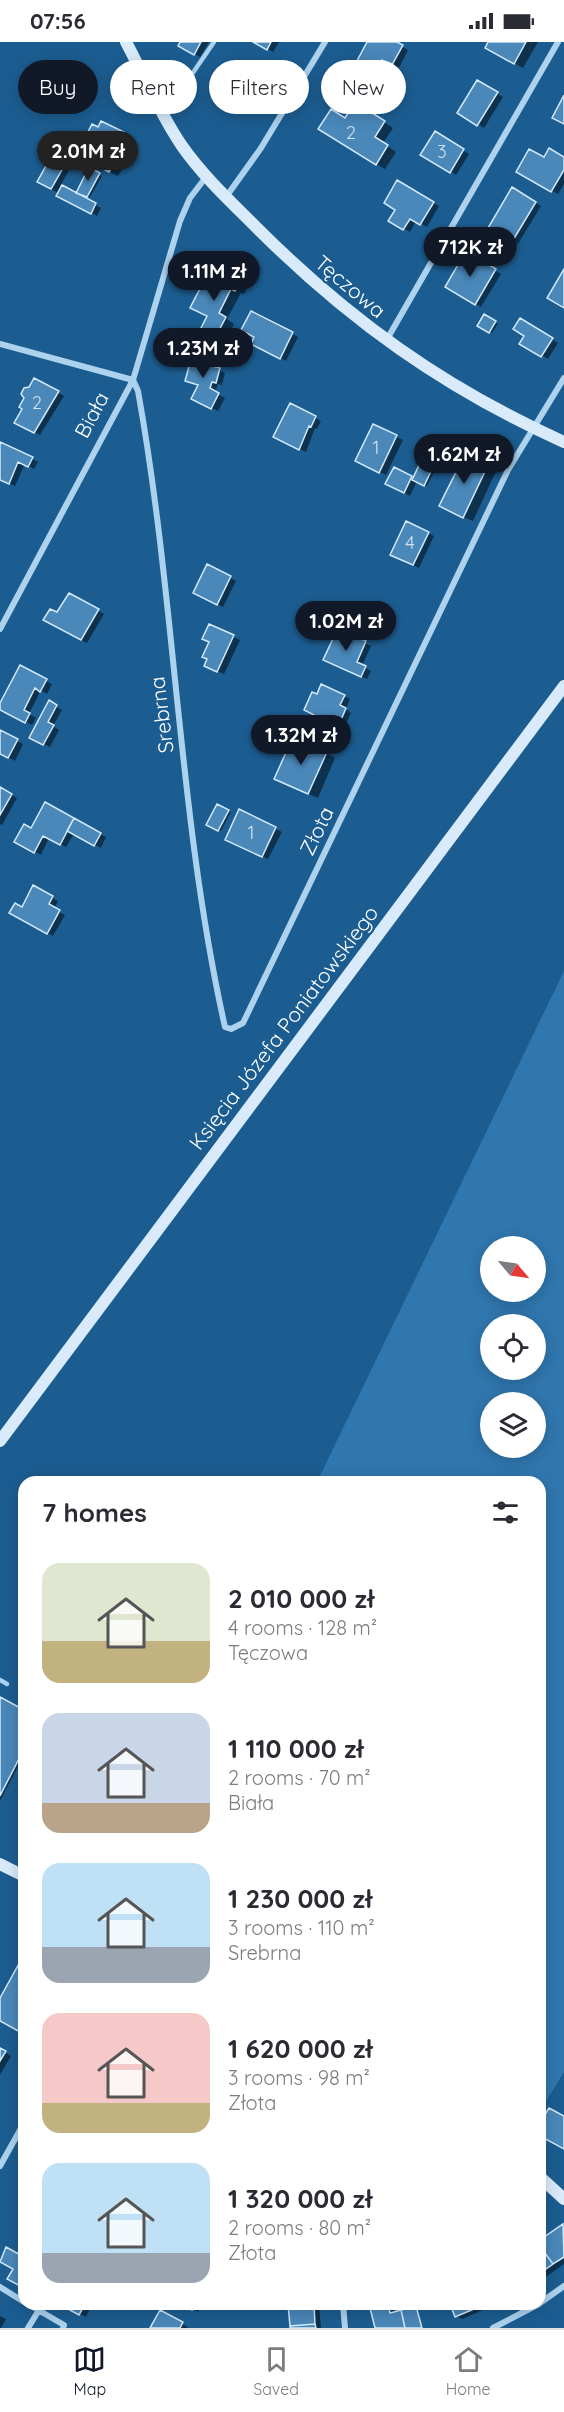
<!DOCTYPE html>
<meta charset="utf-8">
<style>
:root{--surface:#fff;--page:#f2f2f3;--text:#2b2b33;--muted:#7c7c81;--line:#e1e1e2;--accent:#111827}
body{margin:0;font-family:Quicksand,sans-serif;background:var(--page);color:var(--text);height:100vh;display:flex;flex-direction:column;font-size:22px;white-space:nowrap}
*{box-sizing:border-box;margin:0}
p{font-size:20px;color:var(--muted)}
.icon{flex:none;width:33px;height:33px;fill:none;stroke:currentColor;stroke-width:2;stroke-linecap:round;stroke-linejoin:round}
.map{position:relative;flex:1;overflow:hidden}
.drawer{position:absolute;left:18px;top:1434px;width:528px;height:834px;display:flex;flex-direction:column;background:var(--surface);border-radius:18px;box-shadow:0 3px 15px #0003}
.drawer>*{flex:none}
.top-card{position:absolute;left:18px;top:18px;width:528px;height:54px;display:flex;gap:12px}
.needle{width:39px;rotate:119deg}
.controls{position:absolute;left:480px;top:1194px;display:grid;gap:12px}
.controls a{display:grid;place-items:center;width:66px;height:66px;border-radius:50%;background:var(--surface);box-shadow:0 3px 15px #0003;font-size:30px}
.price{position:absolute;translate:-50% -51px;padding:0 14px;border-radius:21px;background:var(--accent);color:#fff;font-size:20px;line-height:39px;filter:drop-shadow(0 2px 3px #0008)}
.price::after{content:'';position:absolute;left:50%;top:36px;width:18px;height:14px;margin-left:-9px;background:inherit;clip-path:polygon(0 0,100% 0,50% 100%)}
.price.selected{background:#222;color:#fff}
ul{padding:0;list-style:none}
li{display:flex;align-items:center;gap:18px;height:150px;padding:0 24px}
li span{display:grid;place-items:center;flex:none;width:168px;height:120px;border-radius:18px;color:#555}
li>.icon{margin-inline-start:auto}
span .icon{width:72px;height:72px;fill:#fffc;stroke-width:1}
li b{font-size:26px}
h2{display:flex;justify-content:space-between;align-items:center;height:72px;padding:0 24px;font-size:26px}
.pill{padding:0 21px;border-radius:27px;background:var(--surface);box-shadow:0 3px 15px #0003;font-size:21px;line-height:54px}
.pill.selected{background:var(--accent);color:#fff}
.status{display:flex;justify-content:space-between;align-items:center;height:42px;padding:0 30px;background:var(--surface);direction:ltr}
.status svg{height:16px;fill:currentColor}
.menu{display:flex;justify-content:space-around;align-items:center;height:84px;border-top:2px solid var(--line);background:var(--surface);font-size:16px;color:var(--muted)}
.menu a{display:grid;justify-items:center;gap:3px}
.menu .selected{color:var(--accent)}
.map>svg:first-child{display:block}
.green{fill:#3077af;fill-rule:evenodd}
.shadow{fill:#0007}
.building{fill:#4a88ba;stroke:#d2e9fa;stroke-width:1.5}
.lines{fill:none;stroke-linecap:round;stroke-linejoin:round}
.lane{stroke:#acd2ee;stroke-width:4.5}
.street{stroke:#acd2ee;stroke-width:6}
.secondary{stroke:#d9ebfa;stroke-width:12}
.labels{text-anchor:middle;stroke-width:4.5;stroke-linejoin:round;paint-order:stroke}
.number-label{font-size:18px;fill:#d2e1ee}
.street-label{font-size:21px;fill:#fff;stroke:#1c5d91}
</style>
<div class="status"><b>07:56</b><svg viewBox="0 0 49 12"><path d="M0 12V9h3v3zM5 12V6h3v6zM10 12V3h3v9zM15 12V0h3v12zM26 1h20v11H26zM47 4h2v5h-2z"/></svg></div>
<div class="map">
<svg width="564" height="2286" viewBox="0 0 564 2286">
<rect width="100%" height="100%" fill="#1c5d91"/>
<path class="green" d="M564,929v1101l-24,39v-629h-223zM490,1204h46v46h-46zM490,1282h46v46h-46zM490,1360h46v46h-46z"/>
<path class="shadow" d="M182,0h27l-9,15 -20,-12z
M256,0h23l-6,10z
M369,0h25l14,8 -9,18 -10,-6 -14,26 -24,-13z
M490,0h48l-15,26 -36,-21z
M478,40l25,15 -19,31 -25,-16z
M365,68l28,18 -10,15 13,9 -11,17 -9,-5 -30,-44z
M102,81l30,16 -2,4 6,4 -18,29 -32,-16z
M435,91l34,21 -13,21 -34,-21z
M54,96l7,4 1,-3 15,8 -10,18 4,2 -11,19 41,22 -4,8 -58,-34 15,-27 -7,-4z
M564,117v25l-6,10 -40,-23z
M89,128l13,6 -12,21 -12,-5z
M397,140l42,24 -12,21 -11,-6 -6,11 -20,-12 7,-11z
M513,147l28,17 -23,38 -28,-17z
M466,211l35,21 -20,33 -34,-21z
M225,230l24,13 -5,9 -3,-1 -14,26 7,5 -9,18 -14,-7 6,-48z
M251,271l47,24 -12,24 -33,-17 3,-7z
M485,274l13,8 -6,9 -13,-7z
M520,278l38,23 -10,16 -27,-16 5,-8z
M213,317l6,4 -2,6 8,4 -3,12 -4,-1 -3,9 10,5 -7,13 -19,-9v-16l-13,-6z
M35,338l29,16 -24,39 -24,-13 8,-14 -3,-1 4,-18h5z
M291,363l30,16 -4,8 -2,-1 -9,24 -25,-12z
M374,384l29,14 -17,35 -23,-11z
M5,402l33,18 -4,7 -9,-5 -10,22 -15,-7v-34z
M424,417l13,7 -10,20 -10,-5 -7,15 -17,-9 1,-18 20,9z
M488,422l9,5 -24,52 -23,-10z
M428,491l6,3 -15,32 -21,-10z
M208,524l28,15 -13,26 -28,-15z
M70,553l34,19 -17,29 -42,-23 12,-6z
M210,584l30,14 -16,34 -12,-5z
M338,588l33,16 -9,20 9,5 -4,8 -36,-16z
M20,625l32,17 -5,10 -6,-4 -12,24 7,4 -4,7 -32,-17z
M344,654l6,3 -4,10 5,4 -4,9 -6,-3 -6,14 -15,-6z
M49,660l13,8 -9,16 6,4 -9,17 -19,-9z
M0,689l23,13 -8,17 -15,-8z
M326,711l9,5 -17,40 -33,-14z
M0,746l17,10 -15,27 -2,-1z
M45,762l61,33 -5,11 -27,-14 -8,13 -17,-9 -8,17 -25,-14 15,-11z
M218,764l13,6 -10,19 -13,-6z
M240,769l42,21 -14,27 -35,-17z
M34,845l24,14 -4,8 11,6 -12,21 -42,-23 11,-4z
M0,1657l24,12v44l-24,46z
M0,2008l11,6 -11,19z
M563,2184l1,38 -24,17v-39z
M61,2262h31l-6,13z
M184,2262h18l-4,8z
M289,2262h30l2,24h-29z
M371,2262h21l3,9 21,-5 7,20h-46z
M451,2262h46l-35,15 -5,-3z
M160,2270l28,15 -1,1h-35z
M0,2274l6,3 -5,9h-1z"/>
<path class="building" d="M180,0h21l-7,13 -16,-9z
M253,0h18l-4,8z
M367,0h30l6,3 -11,20 -10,-5 -13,26 -20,-10z
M488,0h38l-12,22 -29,-16z
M477,38l21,12 -21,34 -20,-13z
M564,53v29l-12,-6z
M355,60l30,19 -10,16 13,8 -12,20 -58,-36 13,-20 14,9z
M101,79l23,11 -2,5 6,3 -19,32 -33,-17 16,-31 6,3z
M435,89l29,18 -14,24 -30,-18z
M53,94l7,4 -8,15 -7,-3z
M62,95l13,7 -9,19 -14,-8z
M549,106l15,9v13l-13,22 -35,-20 13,-23 15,8z
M52,113l14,8 -15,26 -14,-7z
M89,125l11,6 -13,24 -11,-4z
M397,138l37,22 -14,23 -10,-6 -7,11 -15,-9 7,-11 -11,-7z
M62,143l34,18 -5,11 -35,-18z
M512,145l24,15 -24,40 -24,-14z
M466,209l30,18 -21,36 -30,-18z
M564,227v39l-17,-10z
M224,228l16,9 -5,12 -4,-2 -12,24 7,4 -11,21 -15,-8 7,-14 -17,-8 15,-29 11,6z
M251,269l42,21 -13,27 -29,-15 3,-7 -13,-7z
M484,272l12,7 -7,12 -12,-7z
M520,276l33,20 -12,19 -22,-13 5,-8 -11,-7z
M193,310l21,6 -2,8 8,2 -4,15 -4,-1 -2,6 9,5 -8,16 -20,-10 7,-14 -13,-4z
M34,336l25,13 -25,42 -20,-10 8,-14 -3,-2 5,-9 -3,-4 3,-6 5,-1z
M290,361l26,13 -5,11 -2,-1 -10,24 -26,-13z
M373,382l24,11 -18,38 -24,-12z
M0,400l33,15 -5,10 -10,-5 -9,22 -9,-4z
M466,410l23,11 -26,55 -24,-12z
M423,415l12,6 -11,23 -12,-6z
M394,425l18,9 -8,17 -19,-9z
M406,479l23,11 -16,33 -23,-10z
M207,522l24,12 -14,29 -24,-12z
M69,551l30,16 -18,31 -38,-20 7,-11 7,3z
M209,582l25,11 -17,37 -13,-6 3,-7 -5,-2 7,-15 -7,-3z
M338,586l28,13 -9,21 9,4 -5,11 -38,-17z
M20,623l27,14 -7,13 -5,-4 -11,22 6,3 -5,10 -25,-13v-7z
M321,642l24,11 -5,10 6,3 -5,12 -6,-3 -6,14 -16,-7 3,-8 -12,-6 8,-18 5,2z
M49,658l8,5 -9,17 6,3 -11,20 -14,-7z
M0,688l18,9 -10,19 -8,-4z
M293,695l34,15 -19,42 -34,-15z
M0,745l12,7 -12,21z
M45,760l29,16 -14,27 -17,-9 -9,17 -20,-11 10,-18 7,4z
M217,762l12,6 -11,21 -12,-6z
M239,767l37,18 -14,30 -37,-17z
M74,776l27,15 -7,13 -27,-15z
M33,843l20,11 -4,8 11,6 -13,24 -38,-21 6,-10 7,4z
M0,1655l24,13v39l-24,47z
M21,1918l3,2v62l-4,8 -20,-11v-23z
M0,2006l6,3 -6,10z
M549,2066l15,8v33l-24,-13v-13z
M563,2182l1,33 -11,7 -13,-18v-6z
M540,2204l13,18 -13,9z
M6,2205l18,10v31l-17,-9 6,-10 -13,-7z
M59,2262h26l-6,11z
M181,2262h14l-3,6z
M288,2262h26l1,20 -25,2z
M369,2262h19l2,9 11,-3 4,18h-30z
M450,2262h30l1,2 -26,11z
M416,2264l6,22h-17l-4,-18z
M160,2268l23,12 -3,6h-30z
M315,2282l1,4h-26v-2z"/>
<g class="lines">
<path class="lane" d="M164,73l50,-73
M0,1638l7,4"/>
<path class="street" d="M226,155l35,-49 64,-106
M386,299l172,-299
M0,302l133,36 5,11c38,211 40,427 87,636l6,2 12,-6 265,-553 56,-92
M0,587l133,-249 47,-159 10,-23 16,-21
M0,2124l24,-43
M0,2245l24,15
M540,2261l24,-17
M28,2262l36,21 -1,3
M343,2262l2,24
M28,2286l11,-18
M493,2286l46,-24"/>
<path class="secondary" d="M126,0c18,34 34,72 56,104 21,30 48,55 74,81 93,93 188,161 308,215
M0,1399l564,-755
M0,1822l24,12
M540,2135l24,22"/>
</g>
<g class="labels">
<g class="number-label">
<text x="351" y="97">2</text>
<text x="442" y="116">3</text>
<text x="37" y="367">2</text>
<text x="376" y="412">1</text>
<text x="410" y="507">4</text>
<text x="251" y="797">1</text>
</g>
<g class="street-label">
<text transform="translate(350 245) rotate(40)" y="7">Tęczowa</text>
<text transform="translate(92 373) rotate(-62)" y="7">Biała</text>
<text transform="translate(162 673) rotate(-97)" y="7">Srebrna</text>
<text transform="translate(317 789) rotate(-64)" y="7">Złota</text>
<text transform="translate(284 986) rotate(-53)" y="7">Księcia Józefa Poniatowskiego</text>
</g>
</g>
</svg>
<div class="controls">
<a><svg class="needle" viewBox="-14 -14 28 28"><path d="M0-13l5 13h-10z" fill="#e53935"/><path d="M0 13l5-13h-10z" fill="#7c7c81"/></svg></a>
<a><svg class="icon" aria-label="locate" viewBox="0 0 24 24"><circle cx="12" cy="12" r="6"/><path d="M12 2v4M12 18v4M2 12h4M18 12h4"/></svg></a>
<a><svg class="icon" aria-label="layers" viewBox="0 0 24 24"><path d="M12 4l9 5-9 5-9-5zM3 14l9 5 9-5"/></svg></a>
</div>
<b class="price selected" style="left:88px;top:140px">2.01M zł</b>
<b class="price" style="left:470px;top:236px">712K zł</b>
<b class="price" style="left:214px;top:260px">1.11M zł</b>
<b class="price" style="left:203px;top:337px">1.23M zł</b>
<b class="price" style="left:464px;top:443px">1.62M zł</b>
<b class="price" style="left:346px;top:610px">1.02M zł</b>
<b class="price" style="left:301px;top:724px">1.32M zł</b>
<div class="top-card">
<a class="pill selected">Buy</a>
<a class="pill">Rent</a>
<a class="pill">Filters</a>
<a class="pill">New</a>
</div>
<section class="drawer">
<h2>7 homes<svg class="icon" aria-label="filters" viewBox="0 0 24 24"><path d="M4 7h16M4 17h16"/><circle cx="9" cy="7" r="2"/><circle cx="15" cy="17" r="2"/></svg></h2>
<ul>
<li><span style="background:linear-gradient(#dfe7d0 65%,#c2b280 0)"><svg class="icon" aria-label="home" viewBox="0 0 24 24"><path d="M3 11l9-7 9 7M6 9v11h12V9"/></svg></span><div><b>2 010 000 zł</b><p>4 rooms · 128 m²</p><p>Tęczowa</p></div></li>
<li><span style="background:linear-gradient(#c9d6e8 75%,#b9a48a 0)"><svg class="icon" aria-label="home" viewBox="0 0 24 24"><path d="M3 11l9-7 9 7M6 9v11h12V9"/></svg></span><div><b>1 110 000 zł</b><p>2 rooms · 70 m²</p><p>Biała</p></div></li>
<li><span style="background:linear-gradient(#bfe0f5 70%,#9aa5b1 0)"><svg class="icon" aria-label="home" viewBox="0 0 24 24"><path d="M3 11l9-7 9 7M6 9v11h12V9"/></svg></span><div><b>1 230 000 zł</b><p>3 rooms · 110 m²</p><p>Srebrna</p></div></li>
<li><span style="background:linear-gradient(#f6c9c9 75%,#c2b280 0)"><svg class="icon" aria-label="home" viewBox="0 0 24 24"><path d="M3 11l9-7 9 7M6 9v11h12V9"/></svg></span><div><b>1 620 000 zł</b><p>3 rooms · 98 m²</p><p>Złota</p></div></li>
<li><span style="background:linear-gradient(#bfe0f5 75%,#9aa5b1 0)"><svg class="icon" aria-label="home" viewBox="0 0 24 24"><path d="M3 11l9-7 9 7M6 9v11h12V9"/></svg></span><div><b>1 320 000 zł</b><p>2 rooms · 80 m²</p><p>Złota</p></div></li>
</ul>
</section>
</div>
<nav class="menu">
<a class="selected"><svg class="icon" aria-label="map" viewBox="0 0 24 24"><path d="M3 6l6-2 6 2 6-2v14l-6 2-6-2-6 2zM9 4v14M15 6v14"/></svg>Map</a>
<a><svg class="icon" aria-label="saved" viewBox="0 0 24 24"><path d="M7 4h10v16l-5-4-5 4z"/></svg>Saved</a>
<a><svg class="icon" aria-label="home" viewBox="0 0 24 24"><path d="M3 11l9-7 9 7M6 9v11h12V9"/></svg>Home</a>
</nav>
